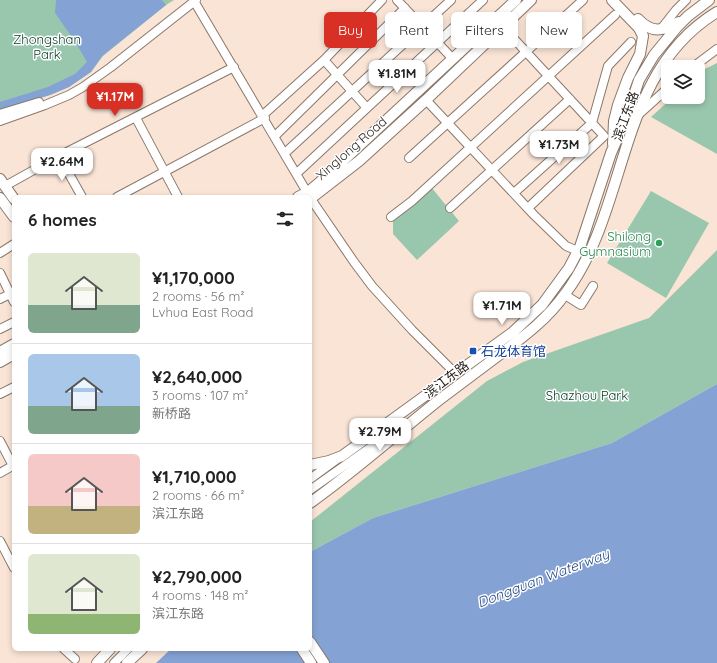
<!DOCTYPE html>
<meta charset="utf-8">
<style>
:root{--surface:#fff;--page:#f6f6f6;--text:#222;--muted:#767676;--line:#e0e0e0;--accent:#d93025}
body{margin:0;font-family:Quicksand,"Noto Sans SC",sans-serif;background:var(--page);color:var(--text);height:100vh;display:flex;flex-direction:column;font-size:15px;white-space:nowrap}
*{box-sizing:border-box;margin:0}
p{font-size:13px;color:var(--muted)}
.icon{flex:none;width:22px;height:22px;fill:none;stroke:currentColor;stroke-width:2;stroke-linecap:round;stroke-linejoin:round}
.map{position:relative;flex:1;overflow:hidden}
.side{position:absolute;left:12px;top:195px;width:300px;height:456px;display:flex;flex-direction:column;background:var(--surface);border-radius:6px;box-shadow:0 2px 6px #0003}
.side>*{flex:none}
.guide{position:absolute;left:324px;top:12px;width:333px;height:36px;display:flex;gap:8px}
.fabs{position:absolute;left:661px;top:60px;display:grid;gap:8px}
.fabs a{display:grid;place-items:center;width:44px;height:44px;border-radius:6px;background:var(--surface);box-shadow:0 2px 6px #0003;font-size:20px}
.price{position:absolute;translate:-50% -34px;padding:0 9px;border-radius:8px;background:#fff;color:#222;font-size:13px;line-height:26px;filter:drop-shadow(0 1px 2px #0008)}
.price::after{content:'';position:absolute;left:50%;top:24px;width:12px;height:9px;margin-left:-6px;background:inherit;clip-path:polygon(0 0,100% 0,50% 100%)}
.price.selected{background:var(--accent);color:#fff}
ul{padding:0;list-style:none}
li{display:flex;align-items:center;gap:12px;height:100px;padding:0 16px}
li+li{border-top:1px solid var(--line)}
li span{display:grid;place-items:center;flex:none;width:112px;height:80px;border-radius:6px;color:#555}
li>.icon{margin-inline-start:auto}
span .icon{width:48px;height:48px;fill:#fffc;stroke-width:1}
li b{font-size:17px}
h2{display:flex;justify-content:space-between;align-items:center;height:48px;padding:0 16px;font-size:17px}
.pill{padding:0 14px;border-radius:6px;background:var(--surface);box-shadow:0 2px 6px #0003;font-size:14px;line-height:36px}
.pill.selected{background:var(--accent);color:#fff}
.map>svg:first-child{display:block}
.green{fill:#99c7ad}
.water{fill:#84a2d3}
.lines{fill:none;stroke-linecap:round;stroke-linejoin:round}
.minor-casing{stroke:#8a786a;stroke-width:10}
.major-casing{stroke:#8a786a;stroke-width:12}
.minor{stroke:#fff;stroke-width:8}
.major{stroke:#fff;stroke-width:10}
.leisure-dot{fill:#2e9e5b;stroke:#fff;stroke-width:1.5}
.transit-dot{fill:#1a4fb4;stroke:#fff;stroke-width:1.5}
.labels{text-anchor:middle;stroke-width:3;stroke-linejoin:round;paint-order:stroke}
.park-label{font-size:13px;fill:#013620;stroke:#fff}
.street-label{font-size:13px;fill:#231c17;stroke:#fff}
.leisure-label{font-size:13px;fill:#27864d;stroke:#fff;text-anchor:end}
.transit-label{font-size:13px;fill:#164399;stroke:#fff;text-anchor:start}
.water-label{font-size:14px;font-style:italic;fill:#294e8b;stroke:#fff}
</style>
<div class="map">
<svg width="717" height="663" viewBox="0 0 717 663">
<rect width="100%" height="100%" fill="#f9e4d6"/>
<path class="green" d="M0,0h174l-8,5 -63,51 -12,16 -22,15 -19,8 -50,15z
M717,63v91l-66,-37 22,-20h25v-23l5,-4z
M431,187l28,34 -42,39 -24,-26v-14z
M651,191l58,32 -43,75 -59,-35z
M717,250v134l-105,59 -239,75 -63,34v-30l177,-141 36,-19 126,-44z"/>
<path class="water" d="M56,0h106l4,5 -64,51 -11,16 -22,15 -19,8 -50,15v-8l48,-15 27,-13 12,-12 -13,-22 -19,-27z
M717,384v279h-561l15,-14h139v-97l63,-34 239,-75z"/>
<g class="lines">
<g class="minor-casing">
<path id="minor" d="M397,0l56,59
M194,1l117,198 43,63 18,24 40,44 44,44
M502,26l102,110 -76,72
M661,29l15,-19 10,-10
M324,60l43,48
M693,67l24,-18
M426,100l108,115 32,31 12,5
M0,114l39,-12
M263,115l61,-55 58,-60
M638,115l30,-27
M136,118l42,79
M0,121l45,-16 24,-10 14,-8 28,-20 85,-67
M275,136l130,-128
M285,153l166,-153
M59,156l23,41
M409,158l174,-158
M297,173l186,-173
M5,186l54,-30 175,-89
M514,193l78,-70 16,-57 23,-24
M117,197l148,-79
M450,208l120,-109
M391,217l21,-16 203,-186
M0,253l14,-9
M0,273l14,29
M565,295l16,10 12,-19
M0,299l10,-5
M0,329l14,-7
M0,394l14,-7
M0,441l13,25
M0,473l14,-8
M310,479l26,-19
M310,490l92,-65
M0,541l14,27
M64,649l11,10
M114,663l14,-14"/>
</g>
<g class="major-casing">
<path id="major" d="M612,0l27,28 4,8 -3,18 -12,24 -10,27 -4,16 -1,23
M638,19c14,15 24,12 41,3
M0,179l14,20
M298,197l10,-5 12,-10 196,-182
M0,198l14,19
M310,199l49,-38 67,-61 105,-100
M0,352l14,-8
M0,362l14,-8
M310,465l19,-4 13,-5 171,-124 29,-27 27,-37 11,-21 31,-94 16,-37 12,-36 15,-25 23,-28 11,-11 21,-16
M310,503c45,-32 86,-69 129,-103 21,-16 43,-32 64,-48 23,-17 45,-34 62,-58 66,-88 50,-220 152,-282
M310,642l14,21
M302,649l9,14
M97,663l13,-14
M127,663l15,-14"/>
</g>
<use href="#minor" class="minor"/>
<use href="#major" class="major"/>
</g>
<circle class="leisure-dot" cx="659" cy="243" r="4"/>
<rect class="transit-dot" x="469" y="347" width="8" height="8" rx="2"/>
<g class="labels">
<g class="park-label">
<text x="47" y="44">Zhongshan<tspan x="47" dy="15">Park</tspan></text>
<text x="587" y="400">Shazhou Park</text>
</g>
<g class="street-label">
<text transform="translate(625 116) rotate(-70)" y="5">滨江东路</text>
<text transform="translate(351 148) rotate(-41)" y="5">Xinglong Road</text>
<text transform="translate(446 379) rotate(-37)" y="5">滨江东路</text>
</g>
<g class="leisure-label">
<text x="651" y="241">Shilong<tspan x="651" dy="15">Gymnasium</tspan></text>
</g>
<g class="transit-label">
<text x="481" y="356">石龙体育馆</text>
</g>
<g class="water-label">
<text transform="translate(543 578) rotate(-21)" y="5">Dongguan Waterway</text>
</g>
</g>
</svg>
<div class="fabs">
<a><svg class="icon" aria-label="layers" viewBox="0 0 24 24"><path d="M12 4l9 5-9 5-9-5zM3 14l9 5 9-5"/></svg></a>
</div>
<b class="price" style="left:397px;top:94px">¥1.81M</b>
<b class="price selected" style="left:115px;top:117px">¥1.17M</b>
<b class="price" style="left:559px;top:165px">¥1.73M</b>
<b class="price" style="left:62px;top:182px">¥2.64M</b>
<b class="price" style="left:502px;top:326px">¥1.71M</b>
<b class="price" style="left:380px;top:452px">¥2.79M</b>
<div class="guide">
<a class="pill selected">Buy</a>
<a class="pill">Rent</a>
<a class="pill">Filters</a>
<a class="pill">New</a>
</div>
<section class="side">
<h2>6 homes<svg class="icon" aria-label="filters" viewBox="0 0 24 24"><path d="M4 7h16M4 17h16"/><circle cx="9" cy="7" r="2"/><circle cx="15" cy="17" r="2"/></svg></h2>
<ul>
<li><span style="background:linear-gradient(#dfe7d0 65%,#7fa58c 0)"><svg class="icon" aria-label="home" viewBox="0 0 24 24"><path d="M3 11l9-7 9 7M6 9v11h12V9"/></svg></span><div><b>¥1,170,000</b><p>2 rooms · 56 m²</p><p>Lvhua East Road</p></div></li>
<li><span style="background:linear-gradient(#a9c7e8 65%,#7fa58c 0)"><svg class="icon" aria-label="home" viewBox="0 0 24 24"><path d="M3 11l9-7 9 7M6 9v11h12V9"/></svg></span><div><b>¥2,640,000</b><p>3 rooms · 107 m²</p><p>新桥路</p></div></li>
<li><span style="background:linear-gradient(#f6c9c9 65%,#c2b280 0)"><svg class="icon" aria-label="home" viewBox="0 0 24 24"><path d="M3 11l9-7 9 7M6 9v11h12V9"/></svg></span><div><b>¥1,710,000</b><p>2 rooms · 66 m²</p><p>滨江东路</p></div></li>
<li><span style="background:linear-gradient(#dfe7d0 75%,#8fb573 0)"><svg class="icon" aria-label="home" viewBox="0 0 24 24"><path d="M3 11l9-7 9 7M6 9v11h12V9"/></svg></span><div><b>¥2,790,000</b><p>4 rooms · 148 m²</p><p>滨江东路</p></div></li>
</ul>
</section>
</div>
